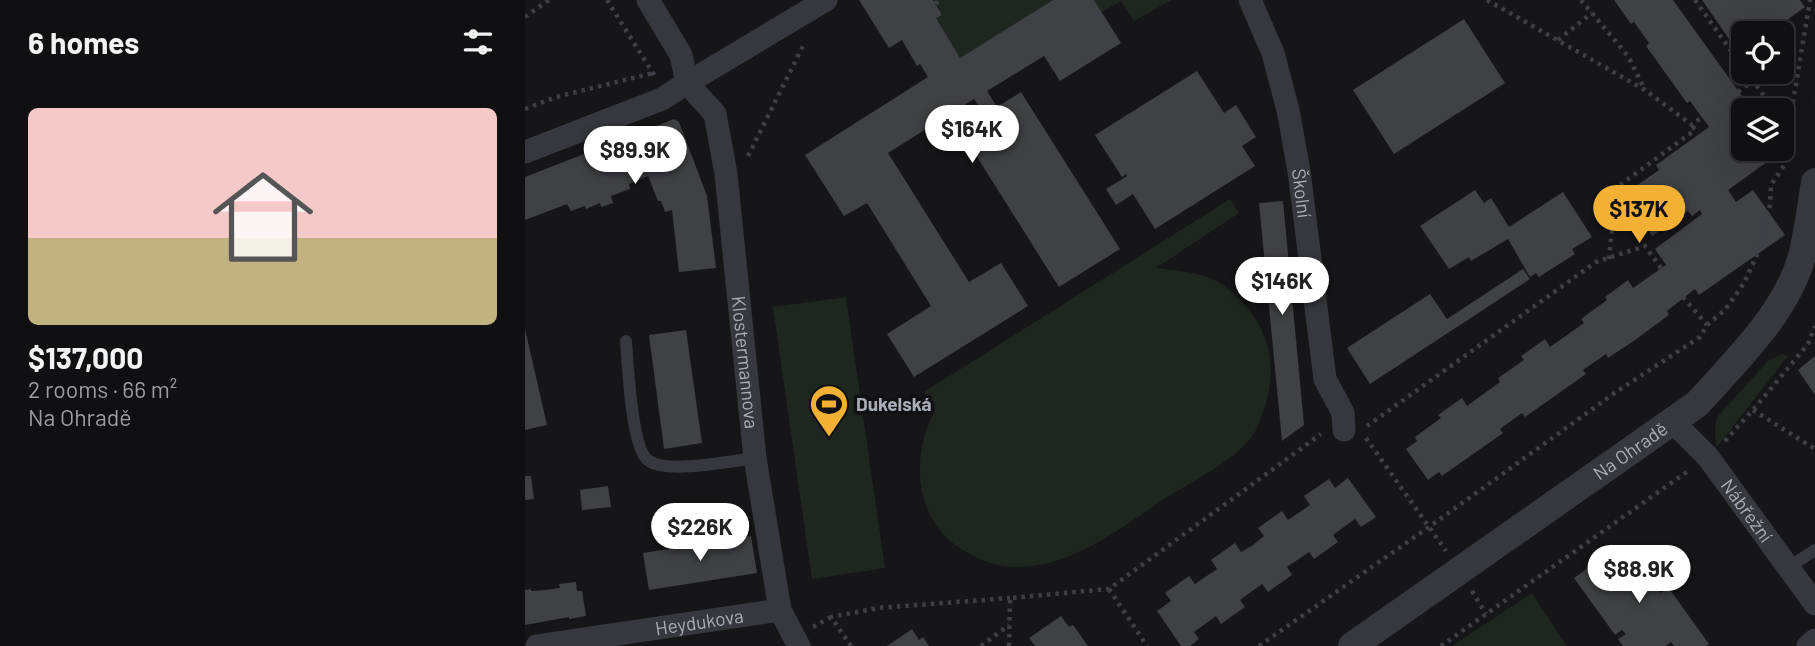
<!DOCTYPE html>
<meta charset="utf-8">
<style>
:root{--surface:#101012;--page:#1e1e20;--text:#f1f3f6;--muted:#9c9d9f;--line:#303032;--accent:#f2b134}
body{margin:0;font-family:Barlow,sans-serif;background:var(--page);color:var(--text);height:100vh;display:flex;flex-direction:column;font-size:26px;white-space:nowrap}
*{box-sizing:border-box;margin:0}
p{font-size:23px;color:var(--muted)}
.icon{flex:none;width:38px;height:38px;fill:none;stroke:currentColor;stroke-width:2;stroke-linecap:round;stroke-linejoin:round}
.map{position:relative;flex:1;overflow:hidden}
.sheet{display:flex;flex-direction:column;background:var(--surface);width:525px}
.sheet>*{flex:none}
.buttons{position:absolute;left:1206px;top:21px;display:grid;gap:14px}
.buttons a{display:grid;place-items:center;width:63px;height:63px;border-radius:10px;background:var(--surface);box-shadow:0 7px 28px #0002,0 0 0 2px var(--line);font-size:35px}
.price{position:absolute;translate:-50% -60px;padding:0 16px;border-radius:24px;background:#fff;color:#222;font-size:23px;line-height:46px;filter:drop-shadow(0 2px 4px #0008)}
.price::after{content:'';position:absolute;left:50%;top:42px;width:21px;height:16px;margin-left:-10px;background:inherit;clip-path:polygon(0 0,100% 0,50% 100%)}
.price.on{background:var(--accent);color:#111}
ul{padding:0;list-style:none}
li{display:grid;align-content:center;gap:14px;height:371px;padding:0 28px}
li+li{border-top:2px solid var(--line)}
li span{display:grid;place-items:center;height:217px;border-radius:10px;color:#555}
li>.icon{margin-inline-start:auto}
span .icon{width:126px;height:126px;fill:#fffc;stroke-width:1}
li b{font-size:30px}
h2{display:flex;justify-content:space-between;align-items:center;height:84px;padding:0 28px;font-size:30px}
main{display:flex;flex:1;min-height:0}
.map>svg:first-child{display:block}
.green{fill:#1e261f}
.building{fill:#404145}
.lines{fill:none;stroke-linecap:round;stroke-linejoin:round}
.path{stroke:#3d3f44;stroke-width:4.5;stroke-dasharray:3.5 5;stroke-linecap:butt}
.service{stroke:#37383d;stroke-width:12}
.minor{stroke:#37383d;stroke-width:23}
.tertiary{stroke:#37383d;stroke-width:28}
.labels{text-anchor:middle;stroke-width:7;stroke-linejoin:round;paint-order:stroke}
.street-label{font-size:19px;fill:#a8adb8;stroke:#111113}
.poi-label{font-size:19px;font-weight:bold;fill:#a8adb8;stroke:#111113;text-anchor:start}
</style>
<main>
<section class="sheet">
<h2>6 homes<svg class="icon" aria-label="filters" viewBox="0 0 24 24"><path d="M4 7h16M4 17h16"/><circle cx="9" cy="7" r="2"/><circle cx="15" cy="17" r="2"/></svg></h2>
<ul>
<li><span style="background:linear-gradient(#f6c9c9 60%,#c2b280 0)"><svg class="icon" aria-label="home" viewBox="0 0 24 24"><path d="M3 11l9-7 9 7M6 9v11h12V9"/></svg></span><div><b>$137,000</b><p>2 rooms · 66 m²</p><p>Na Ohradě</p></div></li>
</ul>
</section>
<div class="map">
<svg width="1290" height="646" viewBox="0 0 1290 646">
<rect width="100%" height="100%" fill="#161618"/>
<path class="green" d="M408,0h120l-93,58 -24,-40 6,-3z
M569,0h78l-38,21 -13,-20 -19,11z
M705,199l9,14 -83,55c21,3 42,3 62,14 9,5 17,13 24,20 29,30 36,69 22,107 -3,10 -7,21 -13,29 -19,24 -56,42 -82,58 -55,36 -122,93 -192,62 -16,-8 -31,-18 -41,-33 -23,-35 -20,-79 -1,-115l-11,-18z
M321,297l39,271 -73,11 -39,-272z
M1257,354l6,2 -71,91c-3,-11 -3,-20 1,-31l50,-55z
M1007,593l35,53h-115z"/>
<path class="building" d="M334,0h74l9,15 -6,3 24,40 93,-58h41l27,43 -61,38 -16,-25 -57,35 10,16 24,-15 99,157 -61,38 -99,-157 24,-15 -10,-16 -86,54 81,129 32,-19 27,43 -114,71 -27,-43 44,-28 -64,-103 -23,13 -39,-61 123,-78 -8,-13 -3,2 -15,-26 -13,8z
M1089,0h59l79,110h-9v39h36l2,3 -53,38 8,12 17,-12 32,45 -86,60 -4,-6 -28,22 2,4 -34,25 -27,18 -2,-4 -23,16 3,4 -61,43 -3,-4 -22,16 3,4 -61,43 -3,-4 -11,8 -22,-31 11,-8 -2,-4 26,-19 -3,-3 24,-17 5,8 33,-24 -2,-4 26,-18 -3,-4 24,-17 5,8 34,-24 -3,-4 26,-19 -2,-3 23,-17 5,8 33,-23 -11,-16 47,-35 -2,-4 -8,6 -4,-5 -36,25 -29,-41 36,-25 -3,-5 53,-38 -19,-26 -3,2 -41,-57 3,-3 -15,-21 -3,2z
M1177,0h98l5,7 -22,16 2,2 -11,8h-31v26z
M939,19l41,64 -111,71 -41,-64z
M672,71l27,42 12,-8 20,32 -14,9 13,20 -100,63 -22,-35 -17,11 -10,-16 21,-13 -1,-2 -4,3 -27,-42z
M149,119l5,3 28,74 9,72 -37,4 -7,-62 -7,2 -4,-11h-3l-10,-25 -19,8 1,5 -19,7 2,7 -12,4 -1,-4 -14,6 -1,-3 -14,5 -4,-7 -42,16v-43z
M950,190l9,13 7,-5 18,29 54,-35 29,45 -20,12 3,5 -36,23 -3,-4 -6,4 -22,-38 -37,22 -2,-4 -20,12 -29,-43z
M758,201l21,224 -22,16 -23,-238z
M998,269l7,10 -160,105 -23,-36 83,-54 17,25z
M0,329l22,96 -22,5z
M161,330l16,113 -38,6 -15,-114z
M1290,356v39l-17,-25z
M0,476h6l3,23 -9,1z
M823,478l28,39 -15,10 -6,-8 -22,16 5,7 -24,17 -5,-7 -22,15 5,8 -24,17 -6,-8 -22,16 5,7 -24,17 -5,-8 -22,16 5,7 -9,7h-9l-24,-35 14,-10 -6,-8 24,-17 6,8 22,-15 -6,-9 24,-17 6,9 12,-7 11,-9 -6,-8 24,-17 6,9 22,-15 -6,-9 25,-17 6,9z
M83,486l3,21 -29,3 -2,-20z
M226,536l6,37 -108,17 -6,-37z
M1115,548l25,35 -8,5 4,5 7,-6 41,57 -3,2h-32l-3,-4 -5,4h-43l-5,-7 8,-5 -4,-4 -7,5 -41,-57 24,-17 10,15 11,-8 -2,-3z
M51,582l1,9h5l4,25 -17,3v-2l-44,8v-35l6,-1v2l14,-1 15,-2 -1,-4z
M536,616l8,11 4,-2 15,21h-53l-6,-8z
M387,629l7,11 4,-3 6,9h-42z"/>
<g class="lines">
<path class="path" d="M82,0l47,75
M962,0l158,90 47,35 10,-8
M1056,0l47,56 17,34
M1170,0l48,68
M411,4l2,-4
M0,17l24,-17
M1033,40l34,-27
M1221,72l29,38
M1213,92l15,-11
M0,109l31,-12 97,-24
M1256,112l11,-4 18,-108
M223,156l57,-114
M1084,259l7,-71 79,-58 -3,-5
M1158,297l24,28
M1228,410l62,39
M842,426l229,-164 49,-16 16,22
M841,438l80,113
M1200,441l34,-38 49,-59 7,-18
M584,589l38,57
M947,591l14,23
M288,627l18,-10
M326,646l-20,-29 47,-9 132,-10
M456,646l28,-21
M484,646l1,-48 99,-9 212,-155
M734,646l170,-119 187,-135 84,-55 7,-12 18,-15 19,-27 17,-37 9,-41 1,-20 14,-21v-27l-4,-10
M916,646l247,-175"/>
<path class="service" d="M101,341c2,23 5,109 23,120 20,13 82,0 106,-3
M1264,567l26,-17"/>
<g class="minor">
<path d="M123,0l33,55 6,28"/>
<path id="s1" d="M725,0l23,53 15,57 11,61 26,208 18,34 1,17"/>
<path id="s2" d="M162,83l28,31 11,60 29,284 25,152 19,36"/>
<path d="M0,152l137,-53 25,-16 139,-83"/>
<path id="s3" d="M1147,421l36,36 107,147"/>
<path id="s4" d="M12,646l243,-36"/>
<path d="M1283,646l7,-6"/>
</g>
<path class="tertiary" id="s5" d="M827,646l345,-242c38,-42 90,-92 105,-148 6,-24 9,-49 13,-74"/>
</g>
<defs>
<g id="stadium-pin" transform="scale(2.0125)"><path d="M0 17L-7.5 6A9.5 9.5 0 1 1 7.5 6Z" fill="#f2b134" stroke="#111113"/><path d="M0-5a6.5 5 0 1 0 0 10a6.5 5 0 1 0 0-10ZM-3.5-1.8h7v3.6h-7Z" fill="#111"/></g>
</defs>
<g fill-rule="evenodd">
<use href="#stadium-pin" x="304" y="404"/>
</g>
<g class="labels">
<g class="street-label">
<text dy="7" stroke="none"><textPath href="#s1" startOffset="201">Školní</textPath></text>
<text dy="7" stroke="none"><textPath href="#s2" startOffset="292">Klostermannova</textPath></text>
<text dy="7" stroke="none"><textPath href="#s5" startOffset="340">Na Ohradě</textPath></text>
<text dy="7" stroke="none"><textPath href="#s3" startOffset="117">Nábřežní</textPath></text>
<text dy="7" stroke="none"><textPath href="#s4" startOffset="164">Heydukova</textPath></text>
</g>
<g class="poi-label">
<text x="331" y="411">Dukelská</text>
</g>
</g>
</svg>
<div class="buttons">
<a><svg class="icon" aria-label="locate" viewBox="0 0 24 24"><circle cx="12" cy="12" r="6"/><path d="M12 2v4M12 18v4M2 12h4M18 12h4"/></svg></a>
<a><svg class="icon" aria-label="layers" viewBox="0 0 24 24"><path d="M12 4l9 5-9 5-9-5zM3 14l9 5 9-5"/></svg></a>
</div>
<b class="price" style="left:447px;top:165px">$164K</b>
<b class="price" style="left:110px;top:186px">$89.9K</b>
<b class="price on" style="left:1114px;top:245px">$137K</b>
<b class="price" style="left:757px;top:317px">$146K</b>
<b class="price" style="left:175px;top:563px">$226K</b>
<b class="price" style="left:1114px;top:605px">$88.9K</b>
</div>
</main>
